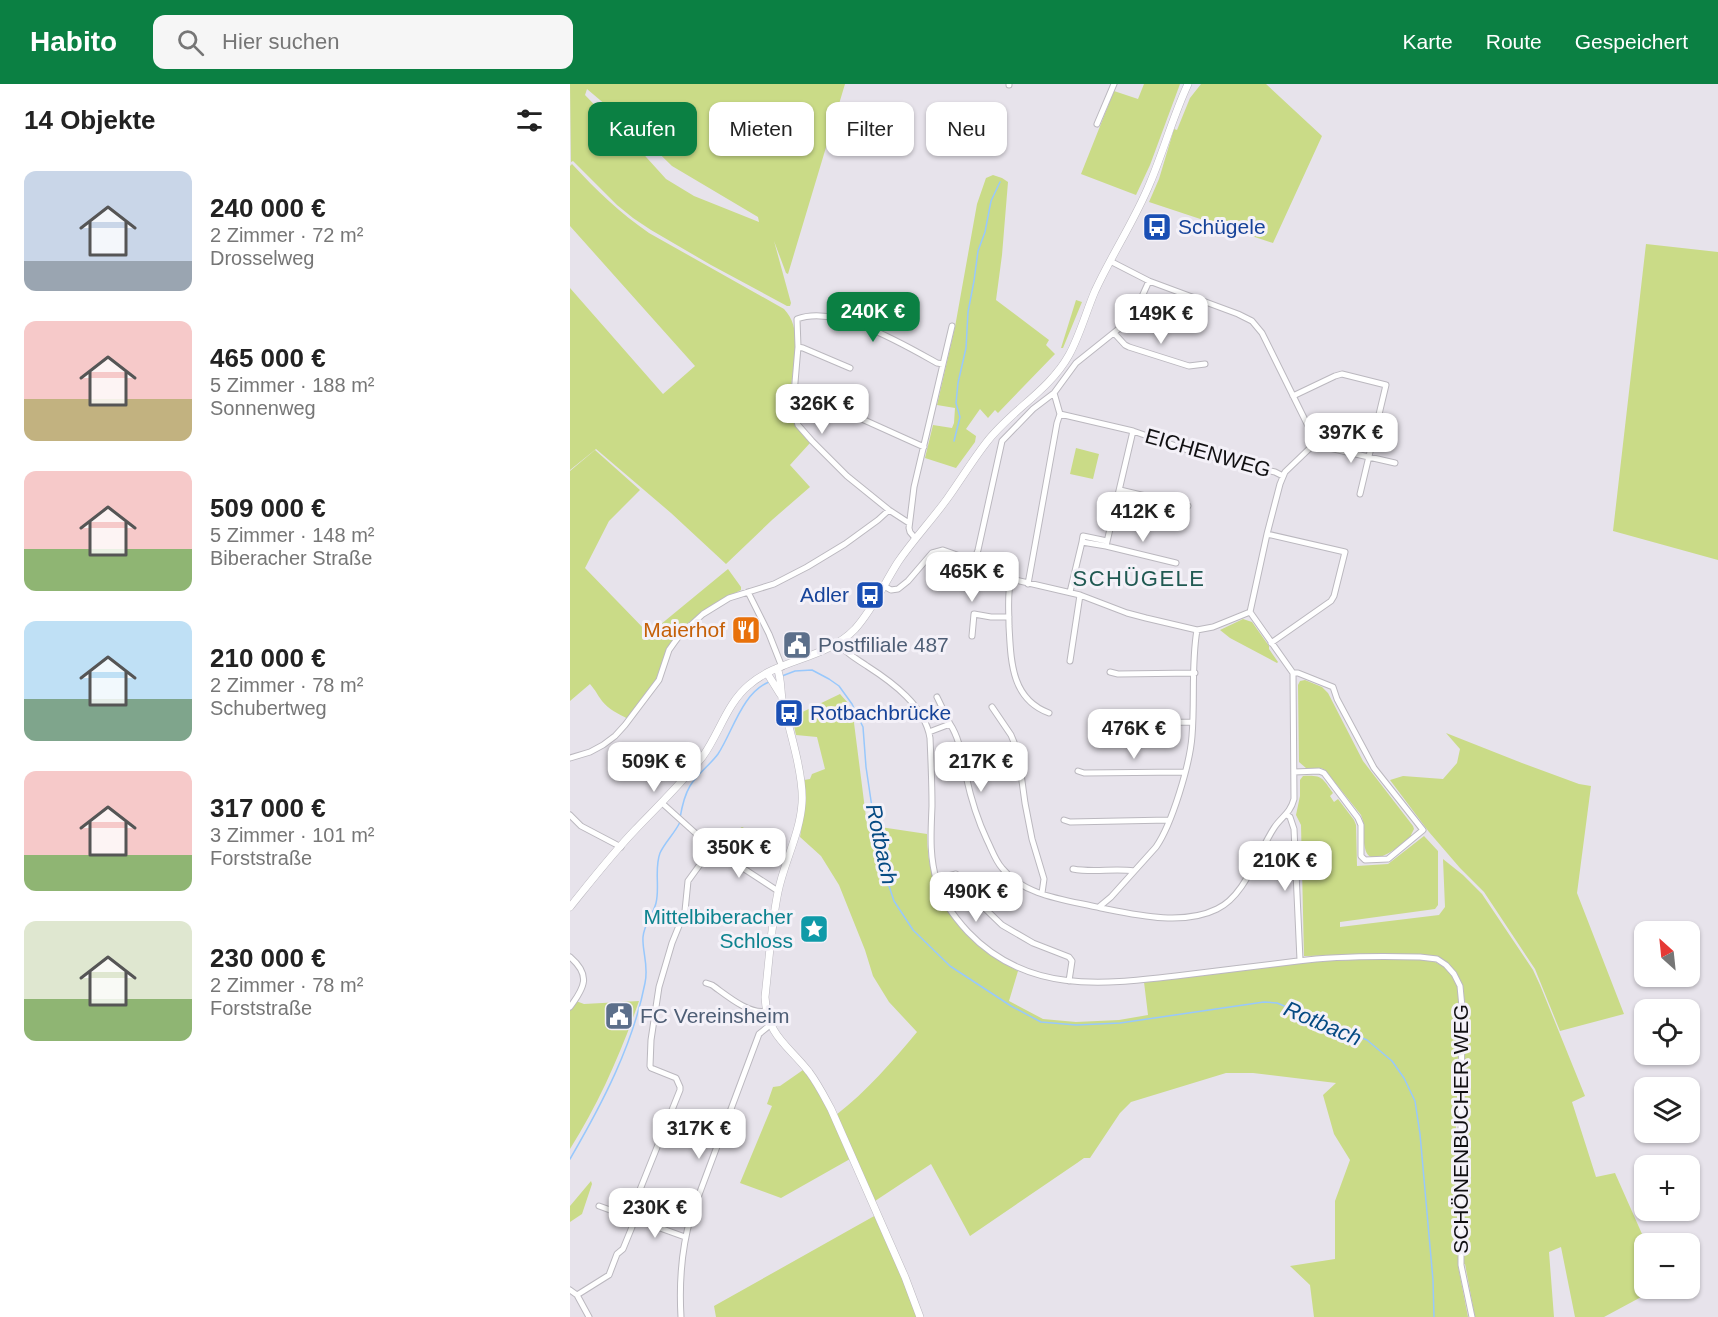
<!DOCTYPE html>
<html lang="de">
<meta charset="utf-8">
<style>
:root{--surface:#fff;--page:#f6f6f6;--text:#222;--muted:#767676;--accent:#0b8043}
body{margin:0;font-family:Arial,sans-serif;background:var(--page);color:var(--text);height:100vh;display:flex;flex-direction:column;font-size:22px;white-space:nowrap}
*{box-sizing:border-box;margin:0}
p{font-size:20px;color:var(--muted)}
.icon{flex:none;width:33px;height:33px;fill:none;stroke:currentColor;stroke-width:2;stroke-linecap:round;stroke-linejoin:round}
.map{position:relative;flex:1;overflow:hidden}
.drawer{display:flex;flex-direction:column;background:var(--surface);width:570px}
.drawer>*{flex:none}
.hud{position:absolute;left:18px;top:18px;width:570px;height:54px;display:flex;gap:12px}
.needle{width:39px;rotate:333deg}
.buttons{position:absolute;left:1064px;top:837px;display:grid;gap:12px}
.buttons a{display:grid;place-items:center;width:66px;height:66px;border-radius:12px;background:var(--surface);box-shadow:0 2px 4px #0004;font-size:30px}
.price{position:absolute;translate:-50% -51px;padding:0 14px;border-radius:12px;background:#fff;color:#222;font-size:20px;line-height:39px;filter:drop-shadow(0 2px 3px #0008)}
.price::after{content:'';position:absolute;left:50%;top:36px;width:18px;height:14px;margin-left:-9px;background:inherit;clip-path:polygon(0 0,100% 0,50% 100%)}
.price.current{background:var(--accent);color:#fff}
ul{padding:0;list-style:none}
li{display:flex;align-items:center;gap:18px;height:150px;padding:0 24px}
li span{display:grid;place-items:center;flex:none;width:168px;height:120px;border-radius:12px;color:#555}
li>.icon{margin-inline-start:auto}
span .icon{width:72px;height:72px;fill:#fffc;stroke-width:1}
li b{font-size:26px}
h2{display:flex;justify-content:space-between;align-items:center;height:72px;padding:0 24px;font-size:26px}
.pill{padding:0 21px;border-radius:12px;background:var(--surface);box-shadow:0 2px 4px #0004;font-size:21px;line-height:54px}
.pill.current{background:var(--accent);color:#fff}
header{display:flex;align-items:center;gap:36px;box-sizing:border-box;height:84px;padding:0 30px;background:var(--accent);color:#fff}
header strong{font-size:28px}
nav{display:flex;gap:33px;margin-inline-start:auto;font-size:21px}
.search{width:420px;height:54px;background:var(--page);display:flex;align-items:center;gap:15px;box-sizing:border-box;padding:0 21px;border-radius:12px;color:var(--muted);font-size:22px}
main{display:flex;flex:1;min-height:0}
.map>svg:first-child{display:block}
.green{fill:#cadb87;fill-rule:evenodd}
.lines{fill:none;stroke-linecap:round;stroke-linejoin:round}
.stream{stroke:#98c8fc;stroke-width:1.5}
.minor-casing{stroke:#bbb8bf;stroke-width:7}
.tertiary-casing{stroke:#bbb8bf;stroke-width:8}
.minor{stroke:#fff;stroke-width:5}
.tertiary{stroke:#fff;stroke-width:7}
.labels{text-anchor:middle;stroke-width:6;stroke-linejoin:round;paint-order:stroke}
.transit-label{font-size:21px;fill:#164399;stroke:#f4f1f8;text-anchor:start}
.street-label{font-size:21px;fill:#111012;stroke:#f4f1f8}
.food-label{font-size:21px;fill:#c56008;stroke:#f4f1f8;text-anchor:end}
.service-label{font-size:21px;fill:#4e5e75;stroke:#f4f1f8;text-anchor:start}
.culture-label{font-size:21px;fill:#0d838f;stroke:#f4f1f8;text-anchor:end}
.neighbourhood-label{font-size:22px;letter-spacing:1.5px;fill:#205952;stroke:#f4f1f8}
.water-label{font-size:22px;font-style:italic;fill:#054a83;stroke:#f4f1f8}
</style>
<header>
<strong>Habito</strong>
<div class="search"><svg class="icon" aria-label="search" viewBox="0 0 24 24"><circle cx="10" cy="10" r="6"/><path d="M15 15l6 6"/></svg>Hier suchen</div>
<nav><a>Karte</a><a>Route</a><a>Gespeichert</a></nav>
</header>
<main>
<section class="drawer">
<h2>14 Objekte<svg class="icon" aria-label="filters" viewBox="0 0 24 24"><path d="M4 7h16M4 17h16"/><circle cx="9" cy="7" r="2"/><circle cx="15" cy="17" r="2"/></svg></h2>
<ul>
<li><span style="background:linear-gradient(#c9d6e8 75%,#9aa5b1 0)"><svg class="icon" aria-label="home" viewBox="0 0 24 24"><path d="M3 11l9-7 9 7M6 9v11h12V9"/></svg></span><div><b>240 000 €</b><p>2 Zimmer · 72 m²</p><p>Drosselweg</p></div></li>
<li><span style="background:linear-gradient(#f6c9c9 65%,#c2b280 0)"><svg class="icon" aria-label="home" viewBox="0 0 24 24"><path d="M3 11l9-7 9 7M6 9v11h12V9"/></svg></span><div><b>465 000 €</b><p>5 Zimmer · 188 m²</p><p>Sonnenweg</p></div></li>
<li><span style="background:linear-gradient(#f6c9c9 65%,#8fb573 0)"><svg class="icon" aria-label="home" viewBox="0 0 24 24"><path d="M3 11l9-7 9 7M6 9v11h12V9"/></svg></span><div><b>509 000 €</b><p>5 Zimmer · 148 m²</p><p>Biberacher Straße</p></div></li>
<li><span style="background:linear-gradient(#bfe0f5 65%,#7fa58c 0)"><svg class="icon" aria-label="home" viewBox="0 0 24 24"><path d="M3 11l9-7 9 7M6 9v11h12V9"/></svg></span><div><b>210 000 €</b><p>2 Zimmer · 78 m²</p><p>Schubertweg</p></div></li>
<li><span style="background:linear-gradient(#f6c9c9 70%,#8fb573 0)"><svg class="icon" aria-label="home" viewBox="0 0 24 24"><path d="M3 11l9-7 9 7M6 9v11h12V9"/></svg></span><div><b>317 000 €</b><p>3 Zimmer · 101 m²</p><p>Forststraße</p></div></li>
<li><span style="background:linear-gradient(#dfe7d0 65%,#8fb573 0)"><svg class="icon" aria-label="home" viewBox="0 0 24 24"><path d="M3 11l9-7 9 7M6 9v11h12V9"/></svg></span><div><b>230 000 €</b><p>2 Zimmer · 78 m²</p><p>Forststraße</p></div></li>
</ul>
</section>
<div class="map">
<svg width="1148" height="1233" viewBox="0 0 1148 1233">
<rect width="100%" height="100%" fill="#e7e3eb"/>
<path class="green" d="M0,0h275l-57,190 -2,-1 -12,-32 17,62 -1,3h-3l-76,-41 -60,-35 -18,-12 -16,-13 -44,-44 -2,1zM17,5l46,39 39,38 86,51 1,5 -65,-26 -28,-17 -38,-42 -18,-16 -25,-26z
M574,0h36l-30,81 -14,30 -55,-21 33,-83 24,8z
M631,0h65l56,52 -49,107 -124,-41 10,-23 15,-50 3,1 13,-32z
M2,80c24,26 48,49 77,69l135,76c27,28 -3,81 9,111 4,9 11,16 17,23l-20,22 20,22 -38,33 -46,44 -55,-51 -75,-64 -26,21v-182l93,106 32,-28 -125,-140v-60z
M423,91l9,3 6,4 -6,73 -6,45 53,40 -3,5 9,9 -57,59 -3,-3 -7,8 -8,-9 -14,20 10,7 -1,6 -19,26 -31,-10 8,-33 19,3 2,-5 1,-15 -18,-3 18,-78 22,-123 9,-26z
M1076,160l72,8v308l-105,-29z
M506,216l6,2 -19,46h-2z
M506,364l23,6 -6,25 -23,-5z
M25,366l45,40 -31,31 -24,47 64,66 79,-65 13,18v3l-4,2c-27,14 -56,30 -70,59 -5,9 -5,22 -11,31 -8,13 -19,25 -28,37 -9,-5 -20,-10 -26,-18 -5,-7 -6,-10 -12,-17l-20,17v-230z
M673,535l9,3 17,24v3l9,13 -1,1 -47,-25 -10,-8z
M735,596l17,7 6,6 35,68 50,65 1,3 -3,6 1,1c-9,7 -42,37 -47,12 -3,-11 1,-22 -4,-33l-36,-45 -4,-2h-15l-7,-6 -1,-77 2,-4z
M270,610l8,9 5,12 14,110 60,9c0,64 35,109 91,137l-9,30 34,18 33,3 43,-2 29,-5 -4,-33 159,-20 94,-4 23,1 15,3 9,5 8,8 6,12 2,20 -4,121 3,62 6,-1 -1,-62 1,-120 -2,-21 -7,-14 -8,-8 -51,-10 -93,2 -3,-131 -5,-10 4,-19v-16l3,-4c20,-1 19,2 30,17l-3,3 4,6 4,-3 16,21 2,5 1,41 31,-2 36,-28 14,15v54l-3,4 -95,13v5l99,-12 6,-8 -2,-48 20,16 19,19 51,76 7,15 45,111 -13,6 24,75 19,-4 31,70 -2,1v44l12,1 -52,28h-29l-14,-70 -12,5 5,65h-79l-10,-53 -7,2 10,51h-154l-4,-32 -20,-19 45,-7v-58l15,-41 -16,-26 -11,-39 13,-12 -83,-10h-27l-95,29 -11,11 -30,45h-6l-7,5 -107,73 -39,-72 -56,37 -39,-86c31,-24 56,-53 81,-83l-28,-30 -16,-26 -8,-26 -26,-65 -18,-29 -21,-19 5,-32 -1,-25 6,-1 2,-5 13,-5 -8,-32 -21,-2 -4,-18z
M876,649l76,30 57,21 12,2 -14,107 47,121 -64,17 -25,-62 -51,-77 -24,-24 -31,-36 -39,-52 13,-4 40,3 14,-16 3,-14z
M172,743l4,2 -16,24 -8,-5 11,-15z
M6,917l8,3 55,-3c-18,52 -40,102 -69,148v-139z
M233,986c22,26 33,58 47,89l-69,39 -41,-15 32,-77 -5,-2 6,-17 7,-1z
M21,1097l1,3 -10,30 -12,8v-16z
M306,1131l42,102h-202l-2,-11z"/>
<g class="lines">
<path class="stream" d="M384,357l6,-24 -4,-14 2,-20 8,-35 2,-36 6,-31 4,-30 7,-19 6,-31 9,-19
M212,592l13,-5 17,-1 17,9 10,7 13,18 11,23 3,40 11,74 6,27 11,33 19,29 37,36 61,40 30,16 35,3 44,-2 144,-21 13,1 90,37 25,21 12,17 11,23 5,33 13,146 1,37
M110,734c2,-12 4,-22 10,-32 7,-12 20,-21 28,-32 15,-23 24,-61 51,-72
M0,1075c32,-55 63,-114 75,-176 4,-18 -3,-31 -2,-46 1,-13 10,-22 13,-34 4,-16 -2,-34 4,-50 5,-11 15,-20 20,-31"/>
<g class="minor-casing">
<path id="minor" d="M439,1v-1
M527,40l17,-40
M540,177l39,20 89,33 14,7 10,12 49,99 1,7 -2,9 -25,24 -5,12 -13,50 -17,78
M544,249l11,12 4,2 60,19 16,-2
M228,263l5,1 47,20
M225,307l7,1 122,55
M723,312l42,-20 7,-2 44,11 -26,109
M490,330l73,17 -27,115 -24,-4 -12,50
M563,347l66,23 76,18 8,4
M742,360l83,19
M550,406l68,16
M339,439l-20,-13 -42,-34 -35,-35 -14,-16 -5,-19 5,-59 -1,-28c39,-15 106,25 140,44l6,1
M697,450l78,18 -11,44 -3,5 -60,42
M345,454l-5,-6 -1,-4 5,-41 38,-161
M512,458l1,-6 24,5
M536,462l70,17
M404,477l4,-11 24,-109 31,-32 21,-16
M441,495c-4,15 -2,31 -2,47 2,35 2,73 40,87
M458,500l29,-161 3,-9 -6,-21 22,-30 50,-40 9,-11 14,-31
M314,502l7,4 7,-1 10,-8 24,-28 11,-3 31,11 37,18 69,16 47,18 19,5 51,12 16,-3 37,-15
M178,508l21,42 13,33
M402,552l2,-22 17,3h18
M268,559c7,10 19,16 29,23 25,16 58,40 63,72 1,22 2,45 2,68 -1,26 -3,51 5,76 5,19 18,36 31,50 58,61 132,53 208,44 41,-5 81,-10 122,-15 38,-5 84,-5 122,-4l17,2 9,6 8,9 6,12 2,21 -1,121v137l11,52
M500,577l10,-66
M540,588l8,2 77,-1
M723,589h5l35,14 4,12 37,69 49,62 -35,29 -23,1 -4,-4v-31l-3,-7 -34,-45 -5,-2 -25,1
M367,613l13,27
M422,623l19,28 7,17 7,51 7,36 12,40 -2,14
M525,637l8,2 89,-1
M359,648l21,-8c10,15 12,34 16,52 5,23 11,43 21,64 5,10 8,20 15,28 23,29 66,32 99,40 35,7 82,18 116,1 28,-13 40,-55 57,-81 7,-11 16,-14 20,-29l-1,-126 -43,-61
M0,674l20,-6 13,-7 12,-9 10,-11 34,-45 10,-30 5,-7 6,-8 23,-21 26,-16 45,-14 33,-17 38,-23 33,-24 11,-10
M508,687l6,2 100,-1
M92,719l50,45 66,43
M0,731l11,11 40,21
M717,731l3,2 4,12 6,131
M494,736l6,2 99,-2
M503,785c20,4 41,-1 61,2
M366,795l20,-5 4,3 14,21 28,27 31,18 36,14 3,4 -3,20
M529,823l12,-10 45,-50c16,-23 34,-83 36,-111 3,-35 -1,-72 5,-106
M0,873c21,18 15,30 0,50
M136,899l6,2c13,9 37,30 54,26
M29,1122l86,31
M0,1206l7,5 12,22
M7,1211l32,-20 8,-21 6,-5 9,-22 1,-20 47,-117v-3l-4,-9 -25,-10 -1,-2 1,-26 8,-53 13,-44 13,-32 3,-30 24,-33
M111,1233c-2,-35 0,-67 10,-101l68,-182 11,-9"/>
</g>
<g class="tertiary-casing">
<path id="tertiary" d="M207,584c5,11 3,25 6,36 7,27 21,73 19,99 -2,31 -18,59 -24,89 -7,34 -9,70 -13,105 2,39 22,47 44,75 9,12 15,24 22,37l74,168 15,40
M197,589l13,21
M0,823c21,-26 42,-53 65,-77 23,-24 47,-47 68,-74 16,-22 24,-53 46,-71 31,-27 76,-25 106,-56 18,-20 29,-45 43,-67 15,-22 33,-41 49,-63 13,-18 25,-38 39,-56 24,-32 63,-52 83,-88 11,-20 17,-43 26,-64 17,-37 40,-71 55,-108 14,-33 23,-67 38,-99"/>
</g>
<use href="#minor" class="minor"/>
<use href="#tertiary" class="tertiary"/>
</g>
<defs>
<g id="bus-square" transform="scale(1.5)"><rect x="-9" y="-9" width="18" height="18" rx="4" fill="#1a4fb4" stroke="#f4f1f8"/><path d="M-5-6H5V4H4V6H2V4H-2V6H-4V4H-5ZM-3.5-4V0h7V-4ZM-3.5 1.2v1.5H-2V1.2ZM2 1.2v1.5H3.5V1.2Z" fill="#fff"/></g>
<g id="restaurant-square" transform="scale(1.5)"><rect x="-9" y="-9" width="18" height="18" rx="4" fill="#e8710a" stroke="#f4f1f8"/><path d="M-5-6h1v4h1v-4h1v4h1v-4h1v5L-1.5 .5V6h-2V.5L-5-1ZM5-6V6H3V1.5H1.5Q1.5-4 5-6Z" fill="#fff"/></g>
<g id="civic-square" transform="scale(1.5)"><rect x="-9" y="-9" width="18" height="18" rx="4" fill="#5c6f8a" stroke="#f4f1f8"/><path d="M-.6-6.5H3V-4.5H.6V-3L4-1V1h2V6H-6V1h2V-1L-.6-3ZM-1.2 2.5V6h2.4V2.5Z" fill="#fff"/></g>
<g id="sight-square" transform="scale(1.5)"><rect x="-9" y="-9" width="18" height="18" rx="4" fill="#0f9aa8" stroke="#f4f1f8"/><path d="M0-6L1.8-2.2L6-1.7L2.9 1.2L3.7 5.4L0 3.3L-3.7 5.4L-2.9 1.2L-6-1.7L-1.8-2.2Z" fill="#fff"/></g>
</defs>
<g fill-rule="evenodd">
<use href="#bus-square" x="587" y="143"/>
<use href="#bus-square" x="300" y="511"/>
<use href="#restaurant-square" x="176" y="546"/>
<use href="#civic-square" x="227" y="561"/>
<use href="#bus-square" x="219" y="629"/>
<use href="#sight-square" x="244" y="845"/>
<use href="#civic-square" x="49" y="932"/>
</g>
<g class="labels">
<g class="transit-label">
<text x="608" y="150">Schügele</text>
<text x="279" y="518" text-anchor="end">Adler</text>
<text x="240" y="636">Rotbachbrücke</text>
</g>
<g class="street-label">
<text transform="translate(638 369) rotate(16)" y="7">EICHENWEG</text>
<text transform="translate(891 1045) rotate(-90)" y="7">SCHÖNENBUCHER WEG</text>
</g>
<g class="food-label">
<text x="155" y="553">Maierhof</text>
</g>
<g class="service-label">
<text x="248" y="568">Postfiliale 487</text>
<text x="70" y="939">FC Vereinsheim</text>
</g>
<g class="culture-label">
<text x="223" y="840">Mittelbiberacher<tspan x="223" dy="24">Schloss</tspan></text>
</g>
<g class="neighbourhood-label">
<text x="569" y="502">SCHÜGELE</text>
</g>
<g class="water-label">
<text transform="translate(312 760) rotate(78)" y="8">Rotbach</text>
<text transform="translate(753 939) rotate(23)" y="8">Rotbach</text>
</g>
</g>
</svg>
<div class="buttons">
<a><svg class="needle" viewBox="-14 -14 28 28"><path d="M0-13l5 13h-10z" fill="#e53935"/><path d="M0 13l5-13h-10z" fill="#767676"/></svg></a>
<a><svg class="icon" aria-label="locate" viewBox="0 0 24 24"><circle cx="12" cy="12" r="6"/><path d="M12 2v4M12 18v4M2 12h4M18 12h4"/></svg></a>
<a><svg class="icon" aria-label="layers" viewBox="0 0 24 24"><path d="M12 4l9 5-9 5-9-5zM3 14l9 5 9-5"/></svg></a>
<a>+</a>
<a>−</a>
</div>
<b class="price current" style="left:303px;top:259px">240K €</b>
<b class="price" style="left:591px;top:261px">149K €</b>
<b class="price" style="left:252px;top:351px">326K €</b>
<b class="price" style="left:781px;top:380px">397K €</b>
<b class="price" style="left:573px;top:459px">412K €</b>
<b class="price" style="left:402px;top:519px">465K €</b>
<b class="price" style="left:564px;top:676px">476K €</b>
<b class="price" style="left:84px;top:709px">509K €</b>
<b class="price" style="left:411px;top:709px">217K €</b>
<b class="price" style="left:169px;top:795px">350K €</b>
<b class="price" style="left:715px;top:808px">210K €</b>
<b class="price" style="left:406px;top:839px">490K €</b>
<b class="price" style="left:129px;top:1076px">317K €</b>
<b class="price" style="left:85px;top:1155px">230K €</b>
<div class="hud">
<a class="pill current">Kaufen</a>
<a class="pill">Mieten</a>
<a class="pill">Filter</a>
<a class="pill">Neu</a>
</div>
</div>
</main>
